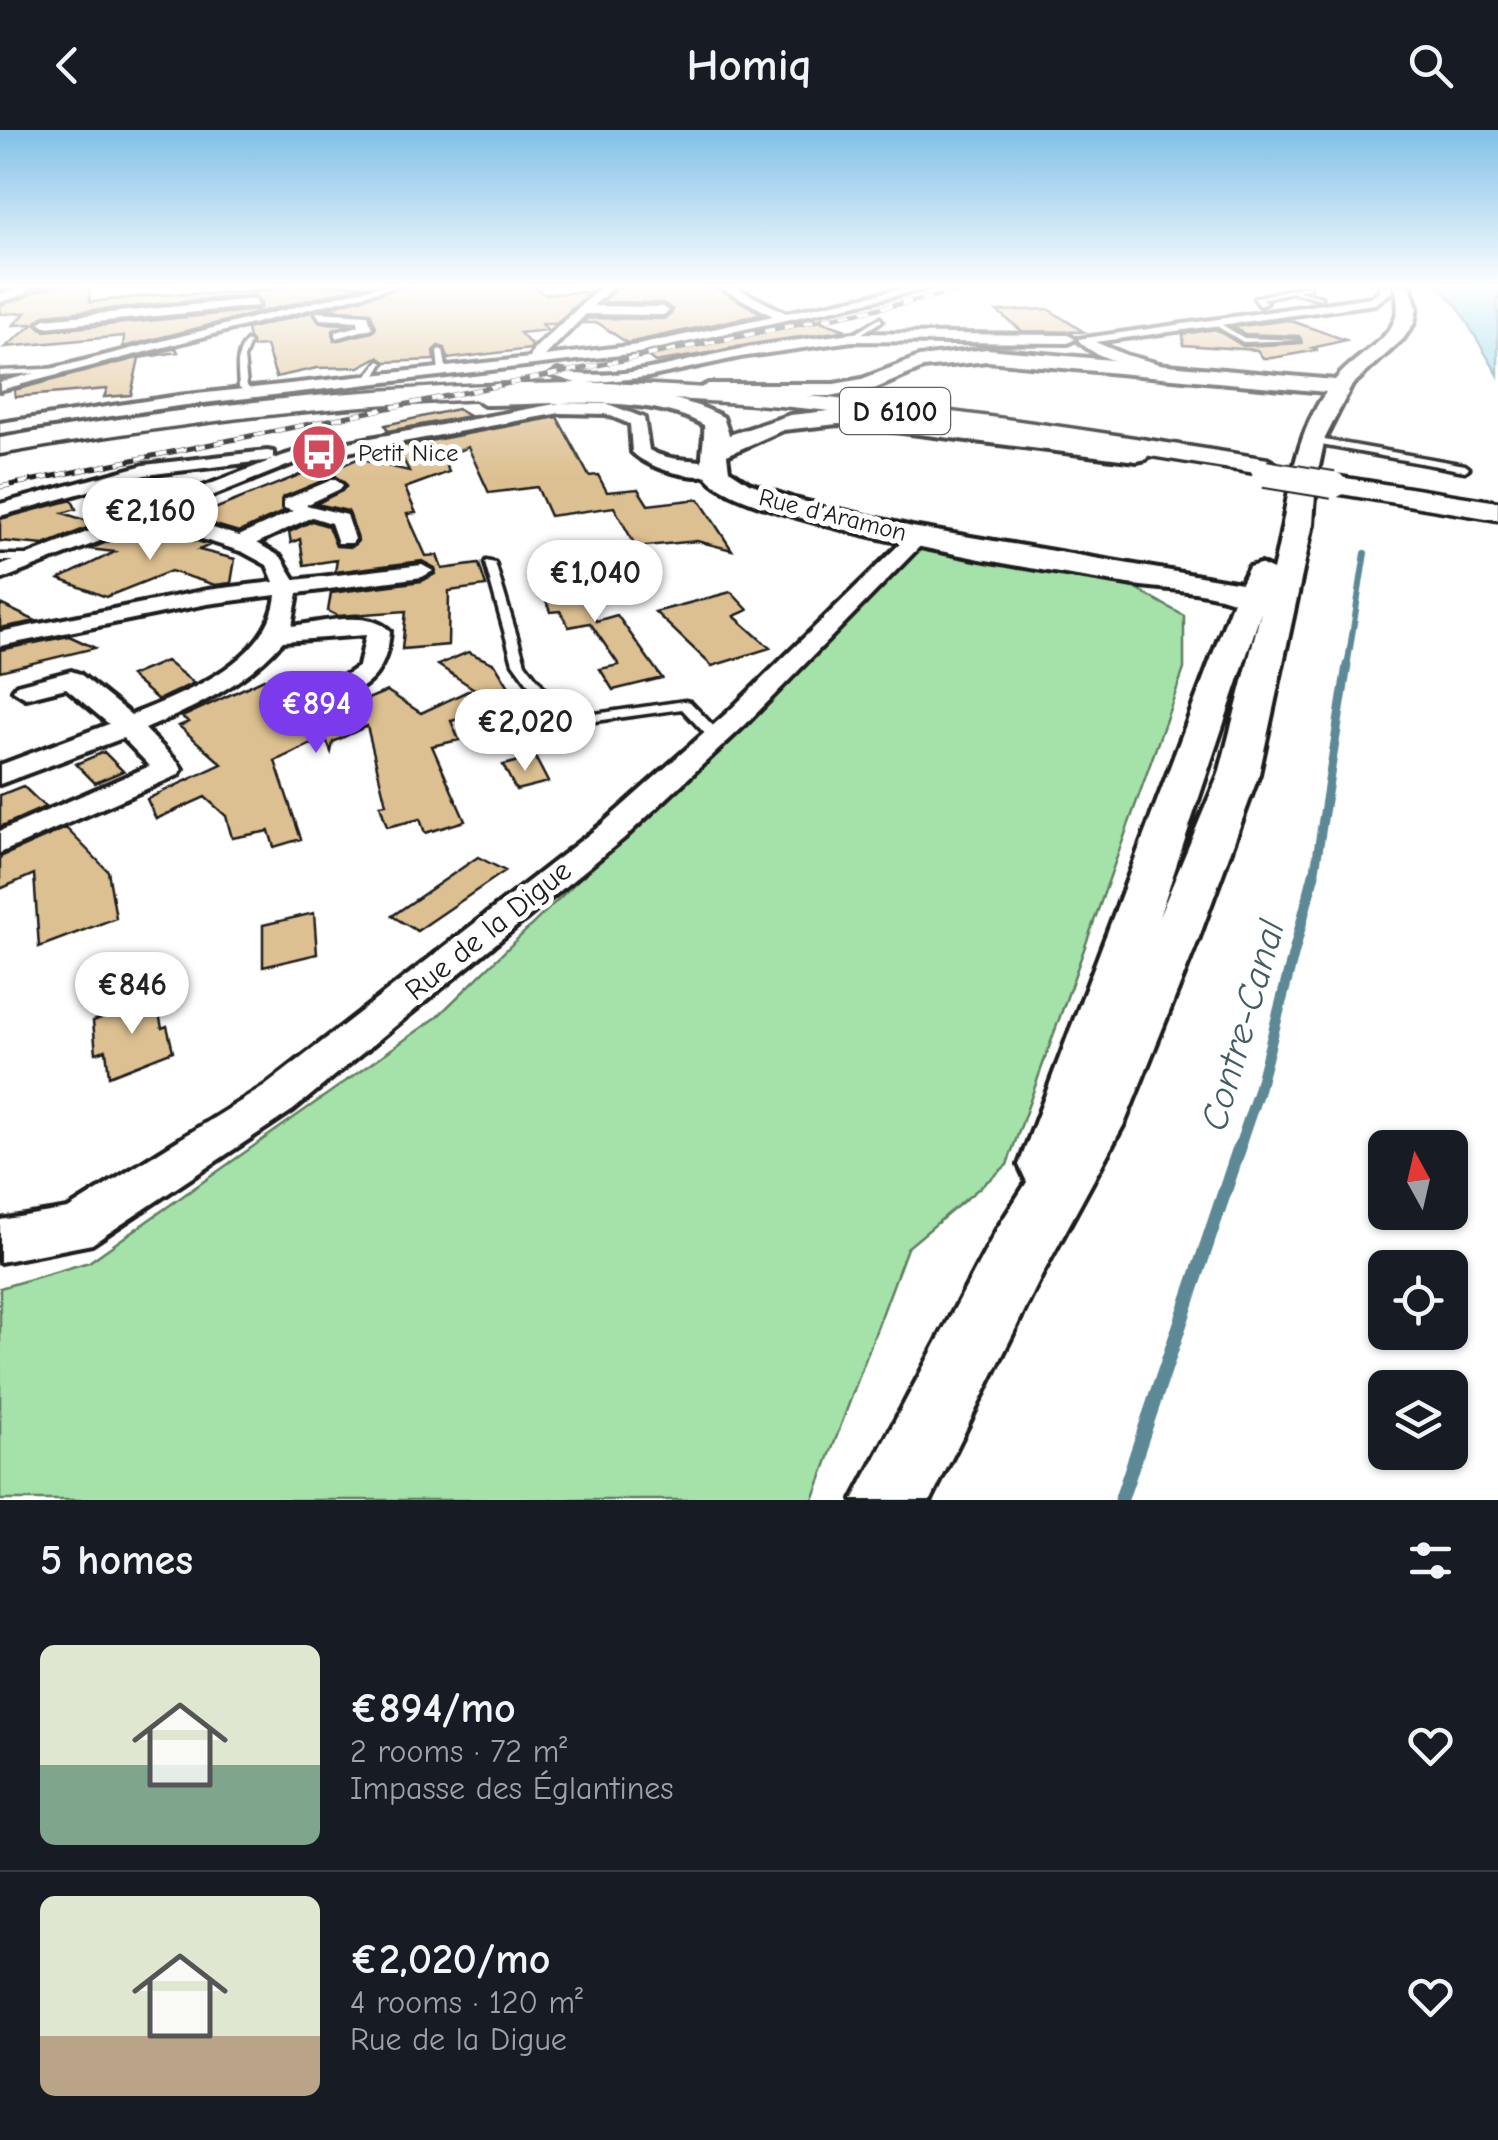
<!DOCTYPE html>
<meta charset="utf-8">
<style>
:root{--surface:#171b24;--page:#20242c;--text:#f1f3f6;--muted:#9ea1a6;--line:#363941;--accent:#7c3aed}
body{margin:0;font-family:"Comic Neue",sans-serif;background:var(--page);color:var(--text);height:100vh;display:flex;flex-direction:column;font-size:38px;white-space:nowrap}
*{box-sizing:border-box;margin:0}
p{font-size:32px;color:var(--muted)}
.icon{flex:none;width:55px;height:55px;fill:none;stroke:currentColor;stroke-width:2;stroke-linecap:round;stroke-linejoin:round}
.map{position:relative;height:1370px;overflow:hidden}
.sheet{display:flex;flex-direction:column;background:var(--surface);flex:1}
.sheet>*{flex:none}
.needle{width:65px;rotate:352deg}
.controls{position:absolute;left:1368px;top:1000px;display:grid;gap:20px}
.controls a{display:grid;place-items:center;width:100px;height:100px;border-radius:15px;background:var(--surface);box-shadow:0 2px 8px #0004;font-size:50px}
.price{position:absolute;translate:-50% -85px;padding:0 22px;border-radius:35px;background:#fff;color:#222;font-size:32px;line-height:65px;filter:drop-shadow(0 2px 5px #0008)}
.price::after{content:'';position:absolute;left:50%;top:60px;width:30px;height:22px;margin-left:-15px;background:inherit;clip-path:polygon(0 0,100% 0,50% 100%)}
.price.current{background:var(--accent);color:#fff}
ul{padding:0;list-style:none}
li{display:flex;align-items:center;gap:30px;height:250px;padding:0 40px}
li+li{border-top:2px solid var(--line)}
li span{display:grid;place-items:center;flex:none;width:280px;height:200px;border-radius:15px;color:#555}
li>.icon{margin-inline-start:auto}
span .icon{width:120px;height:120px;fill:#fffc;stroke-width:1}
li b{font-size:42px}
h2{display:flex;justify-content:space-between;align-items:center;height:120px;padding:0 40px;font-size:42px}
header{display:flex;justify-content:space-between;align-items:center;height:130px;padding:0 40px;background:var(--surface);font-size:45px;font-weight:600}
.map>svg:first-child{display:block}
.green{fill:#a5e2a9;stroke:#607f62;stroke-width:2.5}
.water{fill:#86d2e6;stroke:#5c8995;stroke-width:2.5}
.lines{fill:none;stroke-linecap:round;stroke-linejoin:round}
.stream-far3{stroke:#5c8995;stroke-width:6}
.stream-far2{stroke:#5c8995;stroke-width:9}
.stream-far1{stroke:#5c8995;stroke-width:11}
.stream{stroke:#5c8995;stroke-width:14}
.building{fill:#ddc091;stroke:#1c1c1c;stroke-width:2.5;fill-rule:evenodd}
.lane-casing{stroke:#1c1c1c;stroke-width:7}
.street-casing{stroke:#1c1c1c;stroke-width:8}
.secondary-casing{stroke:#1c1c1c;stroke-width:8}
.primary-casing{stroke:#1c1c1c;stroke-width:7}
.lane{fill:#fff;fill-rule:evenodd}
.street{fill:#fff;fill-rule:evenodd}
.secondary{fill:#fff;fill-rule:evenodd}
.primary{fill:#fff;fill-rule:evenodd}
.rail-casing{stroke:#1c1c1c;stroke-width:5}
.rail{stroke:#fff;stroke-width:4;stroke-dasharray:10;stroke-linecap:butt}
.primary-bridge-casing{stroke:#1c1c1c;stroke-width:30;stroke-linecap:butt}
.primary-bridge{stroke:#fff;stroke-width:26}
.labels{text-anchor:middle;stroke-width:10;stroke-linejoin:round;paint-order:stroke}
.far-poi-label{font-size:25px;fill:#1c1c1c;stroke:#fff;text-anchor:start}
.far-street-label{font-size:25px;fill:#1c1c1c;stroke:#fff}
.shield{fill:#fff;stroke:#606060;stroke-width:2.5}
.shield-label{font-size:28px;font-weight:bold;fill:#1c1c1c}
.street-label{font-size:30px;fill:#1c1c1c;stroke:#fff}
.near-water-label{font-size:38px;font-style:italic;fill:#415c63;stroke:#fff}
</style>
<header><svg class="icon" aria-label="back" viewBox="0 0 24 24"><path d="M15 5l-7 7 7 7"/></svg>Homiq<svg class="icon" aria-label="search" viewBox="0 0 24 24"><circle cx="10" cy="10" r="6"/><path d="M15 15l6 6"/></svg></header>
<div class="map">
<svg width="1498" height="1370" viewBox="0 0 1498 1370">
<rect width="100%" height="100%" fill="#fff"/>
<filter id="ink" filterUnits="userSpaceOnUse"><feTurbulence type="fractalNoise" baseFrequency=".01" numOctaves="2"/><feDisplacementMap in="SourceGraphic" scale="20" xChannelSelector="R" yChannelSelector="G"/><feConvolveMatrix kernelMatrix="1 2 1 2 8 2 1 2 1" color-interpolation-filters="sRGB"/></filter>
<g filter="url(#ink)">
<path class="green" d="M921,417l214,41 49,28v53l-177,496 -100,83 -94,252h-813v-212l89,-26 348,-245z"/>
<path class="water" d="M1438,155h60v90l-40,-68z"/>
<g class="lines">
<path class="stream-far3" d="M1347,537l18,-114"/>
<path class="stream-far2" d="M1314,747l33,-212"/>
<path class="stream-far1" d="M1239,1018l19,-56 56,-218"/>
<path class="stream" d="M1121,1370l119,-354"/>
</g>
<path class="building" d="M54,155h35l1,17 66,-7 100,-3 38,-7h74l-245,62 1,-11 -119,11 29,-23 -21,1 13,-12 -26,1v-9zM254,165l7,9 -3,6 -213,21 -10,-7 10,-9z
M405,155h127l12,9 46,-2 -34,32h-14l5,6 -27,3 12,13 -2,3 -82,10 -3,-11 -7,-2 -5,5 1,9 -48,2 -8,-5 -19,10 -42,1 -41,9 -10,-31 -14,1 -3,-9 -2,-9 65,-17 8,11 30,1 -17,6 1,11 39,-9 3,-5 -6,-15 -45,-3z
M642,155h71l49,29 -135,29 -29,-20h-16l6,-5 75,1 8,-5 2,-4 -10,-7 -61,-1 15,-14z
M1048,179l36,23 -62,-1 -25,-20z
M811,188l35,12 -191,32 -9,-7z
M1288,190l58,20 -34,8 6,2 -46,8h-9l-6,-8 -74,-5v-11l32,-5 28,17 59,-3 -3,-7 -54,-2 -12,-7z
M176,218l2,4 -39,6 -8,37 -27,2 3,-8 -92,8 -1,-7z
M457,279l12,7 -81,15 -3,-6z
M557,287l32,59 9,-1 9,17 31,-3 10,16 51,-6 33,51 -35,-9 -61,6 -22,-40 -64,9 -13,-29 -48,6 -21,-46 -25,10 6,15 -44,16 11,25 -9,1 19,42 11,-1 5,14 37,-5 7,22 -37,5 -1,54 -46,4 4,-38 -68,5 -10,-5 3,-18 91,-12 13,-7v-6l-13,-7 -87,11 2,-12 -33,5 -4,-26 -9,4 -2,-11 23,-11 16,5 8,20 16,1 6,-6 -10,-30 -31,-7 29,-17 -10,-11 -53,21v15l-44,20 -47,-14 127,-51 3,7 35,-15 52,12 -12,-24z
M72,370l4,9 -13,4 34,11 -53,21 -44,-4v-22z
M162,400l48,15 -11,5 36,9 -4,24 -16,2 -44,-14 -65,26 -47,-18 56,-27 -26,-3 39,-15 14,5z
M566,428l30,63 21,-6 45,63 -49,12 -13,-21 19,-4 -29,-42 -21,4 -9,-16 -10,1 -17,-50z
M731,462l17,18 -14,6 36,32 -58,18 -57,-54z
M0,474l36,17 -36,7z
M69,506l26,12 -95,23v-21z
M468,522l27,12 19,31 -23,5 -53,-35z
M166,531l28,22 -36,17 -28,-24z
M301,542l24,13 -7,5 2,4 13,8 8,-1 -2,10 48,-20 34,22 49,-23 8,25 -27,6 8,19 -27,6 33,75 -40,12 -5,-14 -33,8 -7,-22 6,-1 -19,-78 -34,16 -2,10 -4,-10 -18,3 -34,16 26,78 -27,8 -5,-16 -37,7 -6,-22 -21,-19 -49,22 -9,-20 75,-35 -43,-38 10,-4 -7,-5 82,-38 53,36z
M104,622l19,19 -28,12 -19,-19z
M535,627l13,25 -32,8 -13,-25z
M23,656l22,21 -45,20v-32z
M66,698l42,43 8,47 -77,29 -5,-73 -34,15v-32z
M478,727l27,14 -88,60 -25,-15z
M314,783l3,41 -54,13v-42z
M156,869l6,29 5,-2 6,25 -64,25 -3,-26 -10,3 -3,-32z"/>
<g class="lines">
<g class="lane-casing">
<path id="lane" d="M22,155h28l-30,3z
M261,155l-7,4 -3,-2z
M1308,155l2,3 -12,3 23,6v2l-29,-7 -30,7 5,4 -7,3 -6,-8z
M880,188l2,3 -28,17 -5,-1z
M1215,193h4l25,15 55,2 -56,2 -28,-17z
M247,211l3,2 -6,15 3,28 8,7 -4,2 -12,-8c-1,-17 -4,-33 8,-46z
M440,219l3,2 4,21 -4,2 -4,-2 -2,-21z
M379,231l4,2 -7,12 3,6 -4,2 -7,-8z
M66,238l-3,4 -63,3v-4z
M1313,308l152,27 4,3 -4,3 -155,-28v-4z
M0,425h40l5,3 -5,3h-40z
M486,431l9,2 30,100 42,55 118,-17 5,1 31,32 2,3 -2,3h-10l-29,-31 -123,17 -46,-63 -28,-100z"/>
</g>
<g class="street-casing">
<path id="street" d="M16,155h12l-2,9 -26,8v-8l16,-4z
M382,155h19l-401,105v-8z
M603,155h12l-22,21 70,1 6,4 -6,4 -77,-1 -41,42 93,-11 135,-29 -57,-31h14l56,28 135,-28h21l-304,68 -460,53 -178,27v-10l178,-27 352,-38 4,-9z
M1379,155h12l2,6 -18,13 -280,38 31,13 52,14 2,3 -7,4c-24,-6 -83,-17 -95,-37l294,-42 9,-7z
M254,169l4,7 -213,21 -6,-4 6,-4z
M316,182l52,3 4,13 -36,10v-6l23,-6 -1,-5 -38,-2z
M852,203l216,2 7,4 -7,4 -216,-2 -112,16 -92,20 -69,7 -28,-9 7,-4c57,13 121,-10 178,-21 38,-8 77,-11 116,-17z
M560,273l48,1 36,14 5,32c24,15 56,5 76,19 -21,16 -75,1 -93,-17l-2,-28 -24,-10 -46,-1 -261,48 -132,53 72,22 54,-25 -9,-3v-8l50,-21 9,6 -3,4 -34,16 41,10 8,24 -3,4h-14l-7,-20 -19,-6 -55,26 24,14 14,23 127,-15 11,6 -11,6 -124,16 -6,33c28,-3 76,-17 98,5 -3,37 -18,58 -55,68l-13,-8 37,-25 7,-31 -83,6c-36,42 -87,66 -138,88l33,34 4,6 -4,6 -178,78v-22l150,-65 -27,-28 -123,46v-19l109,-41 -43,-36 -40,10 -13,-8 4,-5 54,-14 9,3 51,41c54,-22 138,-53 145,-120l-69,9 -207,42v-14l207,-42 67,-8 -7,-17 -24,-13 -94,-30 -149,58v-14l272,-106 -127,15 -145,41v-12l144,-39 123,-14 6,1v7l22,-7z
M920,399l7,2v8l-181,185 -123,115 -330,271 -201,134 -92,18v-42l68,-11 197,-123 336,-261 127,-113 185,-181z"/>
</g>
<g class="secondary-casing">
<path id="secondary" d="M1394,155h16l7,23 -3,15 -11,16 -51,46 -27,53 -9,43 -3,43 -54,250 -61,166 -73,182 -82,151 -112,227h-78l144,-271 30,-47 -8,-17 214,-564c-34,-12 -69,-11 -105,-17 -70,-10 -384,-62 -420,-106 -12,-14 -2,-36 -4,-53 -57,-32 -155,-20 -220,-20l-11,-7 11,-7c76,1 170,-11 239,26l6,18 61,-20 48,-5 299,37 9,2 3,5 -3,5 -9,2 -299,-37 -55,6 -56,25 2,15 20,13 45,16 118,28 329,56 8,-16 11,-3 13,6c16,-61 16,-125 53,-178l-339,-31 -64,7 -49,21 -40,7h-126l-11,-6 11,-6h126l28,-5 57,-22 68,-8 348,31c27,-33 77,-45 59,-95zM1261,482l-42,162 -60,143z"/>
</g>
<g class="primary-casing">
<path id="primary" d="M604,253c224,7 443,40 664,76l14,8 -14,8c-191,-31 -383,-65 -577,-75 -232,-11 -462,13 -691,54v-16c201,-35 400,-55 604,-55z
M1333,346l165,26v18l-175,-29 -5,-6 5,-6z"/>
</g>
<use href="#lane" class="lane"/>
<use href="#street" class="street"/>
<use href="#secondary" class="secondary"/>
<use href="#primary" class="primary"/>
<g class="rail-casing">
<path id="rail" d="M0,357l992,-202"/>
</g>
<use href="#rail" class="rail"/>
<g class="primary-bridge-casing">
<path id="primary-bridge" d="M1265,344l68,11"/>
</g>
<use href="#primary-bridge" class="primary-bridge"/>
</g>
</g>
<linearGradient id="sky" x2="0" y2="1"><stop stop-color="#81c0e7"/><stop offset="0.45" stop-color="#fff"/><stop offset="1" stop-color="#fff" stop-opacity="0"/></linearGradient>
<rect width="1498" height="347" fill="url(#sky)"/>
<defs>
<g id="bus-disc" transform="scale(2.875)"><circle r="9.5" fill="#d1495b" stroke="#fff"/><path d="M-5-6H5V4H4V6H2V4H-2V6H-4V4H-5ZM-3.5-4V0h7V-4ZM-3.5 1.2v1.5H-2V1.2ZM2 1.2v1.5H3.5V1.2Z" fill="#fff"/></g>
</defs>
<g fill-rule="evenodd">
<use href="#bus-disc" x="319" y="322"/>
</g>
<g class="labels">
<g class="far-poi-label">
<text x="358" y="331">Petit Nice</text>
</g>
<g class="far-street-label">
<text transform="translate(833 384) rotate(14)" y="9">Rue d'Aramon</text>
</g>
<rect class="shield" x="840" y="258" width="110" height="46" rx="8"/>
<g class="shield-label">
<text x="895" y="291">D 6100</text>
</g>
<g class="street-label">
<text transform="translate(488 800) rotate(-39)" y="10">Rue de la Digue</text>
</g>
<g class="near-water-label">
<text transform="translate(1242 895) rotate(-74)" y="13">Contre-Canal</text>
</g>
</g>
</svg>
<div class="controls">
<a><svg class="needle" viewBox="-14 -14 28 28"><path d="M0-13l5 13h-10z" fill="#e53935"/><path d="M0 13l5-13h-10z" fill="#9ea1a6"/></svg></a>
<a><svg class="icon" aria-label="locate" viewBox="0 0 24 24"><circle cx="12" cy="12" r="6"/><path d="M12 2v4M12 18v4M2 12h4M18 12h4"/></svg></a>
<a><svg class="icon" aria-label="layers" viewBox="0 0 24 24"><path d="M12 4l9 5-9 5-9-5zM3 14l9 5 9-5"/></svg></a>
</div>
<b class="price" style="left:150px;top:433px">€2,160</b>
<b class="price" style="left:595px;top:495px">€1,040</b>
<b class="price current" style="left:316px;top:626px">€894</b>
<b class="price" style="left:525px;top:644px">€2,020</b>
<b class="price" style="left:132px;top:907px">€846</b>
</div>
<section class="sheet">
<h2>5 homes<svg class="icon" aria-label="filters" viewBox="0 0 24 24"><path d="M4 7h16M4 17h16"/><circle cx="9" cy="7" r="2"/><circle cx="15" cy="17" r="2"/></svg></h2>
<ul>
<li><span style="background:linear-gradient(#dfe7d0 60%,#7fa58c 0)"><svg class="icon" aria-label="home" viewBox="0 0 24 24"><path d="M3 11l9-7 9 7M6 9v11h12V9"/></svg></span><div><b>€894/mo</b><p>2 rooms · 72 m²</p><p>Impasse des Églantines</p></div><svg class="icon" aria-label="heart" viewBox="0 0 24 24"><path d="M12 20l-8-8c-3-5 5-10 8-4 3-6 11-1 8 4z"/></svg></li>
<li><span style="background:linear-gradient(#dfe7d0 70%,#b9a48a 0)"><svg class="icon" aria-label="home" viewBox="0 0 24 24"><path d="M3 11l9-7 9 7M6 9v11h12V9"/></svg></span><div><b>€2,020/mo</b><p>4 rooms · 120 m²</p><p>Rue de la Digue</p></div><svg class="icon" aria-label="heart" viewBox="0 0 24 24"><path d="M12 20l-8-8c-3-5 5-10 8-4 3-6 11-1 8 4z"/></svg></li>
</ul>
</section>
